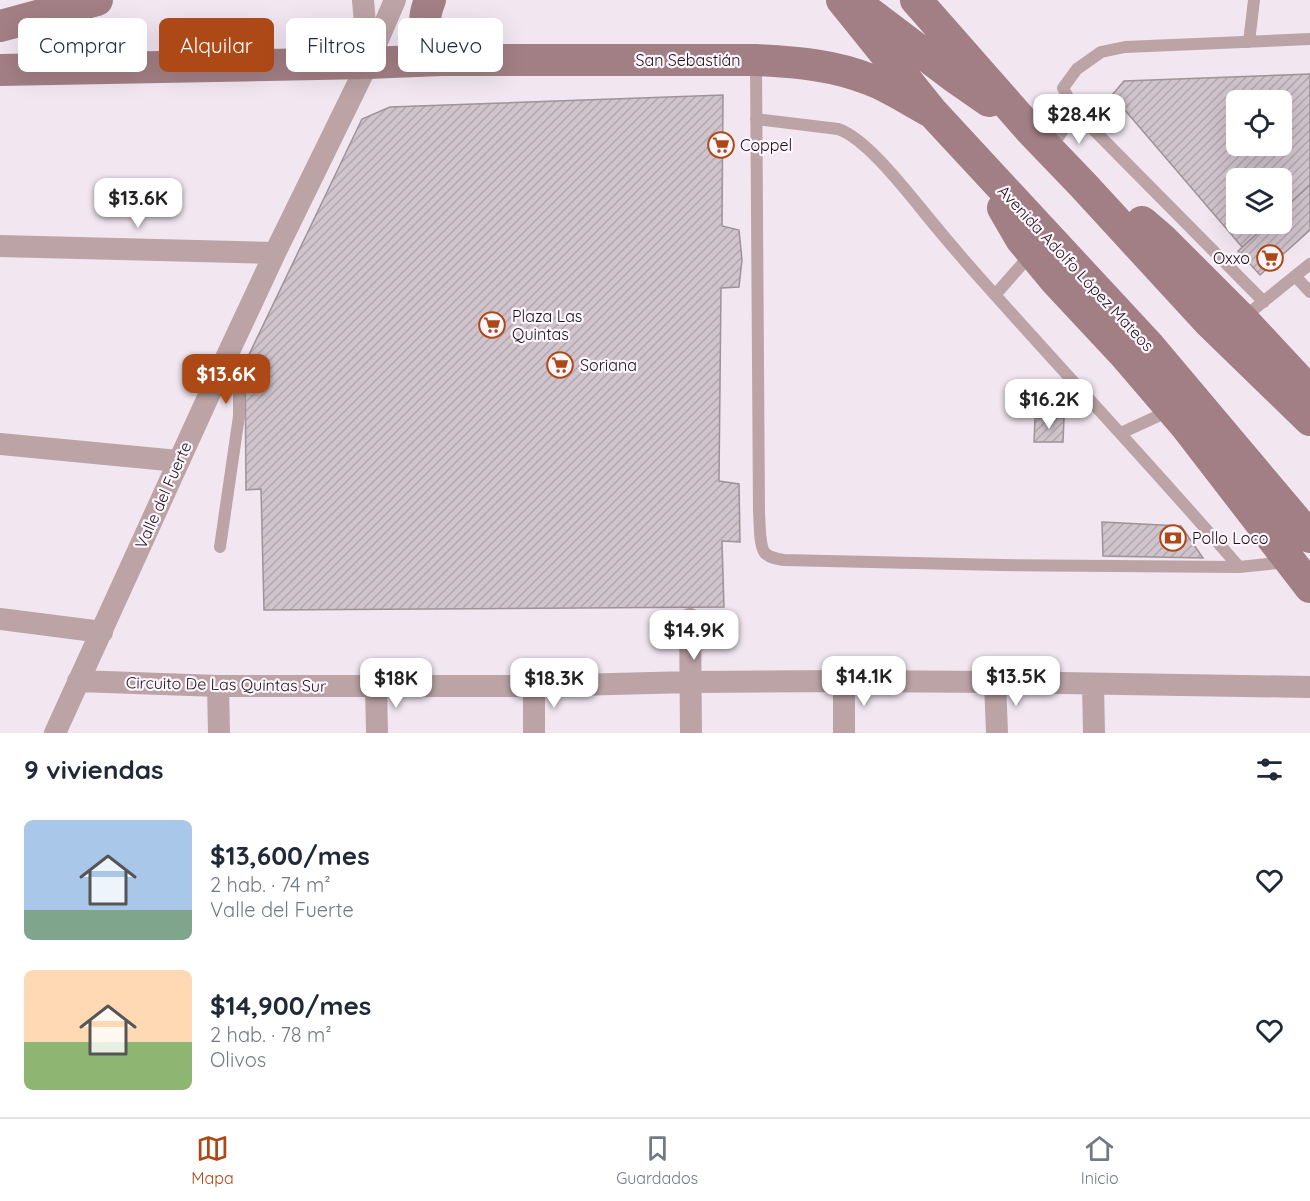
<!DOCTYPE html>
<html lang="es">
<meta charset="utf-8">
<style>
:root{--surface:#fff;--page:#f2f2f3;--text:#1f2937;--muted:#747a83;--line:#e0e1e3;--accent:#ad4917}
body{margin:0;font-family:Quicksand,sans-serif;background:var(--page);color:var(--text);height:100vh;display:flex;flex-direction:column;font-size:22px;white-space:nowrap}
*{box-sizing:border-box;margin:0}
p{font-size:20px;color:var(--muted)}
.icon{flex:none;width:33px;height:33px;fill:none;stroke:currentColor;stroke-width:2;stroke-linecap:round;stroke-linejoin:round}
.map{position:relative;height:733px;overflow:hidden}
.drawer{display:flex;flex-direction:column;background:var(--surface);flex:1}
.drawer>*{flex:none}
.hud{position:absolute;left:18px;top:18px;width:600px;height:54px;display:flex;gap:12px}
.tools{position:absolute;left:1226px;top:90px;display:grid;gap:12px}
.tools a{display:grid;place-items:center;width:66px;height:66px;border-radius:9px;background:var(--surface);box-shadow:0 6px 24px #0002;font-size:30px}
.price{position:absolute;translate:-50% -51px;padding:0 14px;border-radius:12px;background:#fff;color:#222;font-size:20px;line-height:39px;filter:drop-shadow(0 2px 3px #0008)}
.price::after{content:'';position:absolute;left:50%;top:36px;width:18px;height:14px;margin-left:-9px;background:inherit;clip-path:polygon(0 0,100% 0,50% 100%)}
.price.on{background:var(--accent);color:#fff}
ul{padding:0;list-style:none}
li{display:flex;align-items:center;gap:18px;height:150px;padding:0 24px}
li span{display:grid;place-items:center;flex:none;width:168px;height:120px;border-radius:9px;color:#555}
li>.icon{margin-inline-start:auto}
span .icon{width:72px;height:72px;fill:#fffc;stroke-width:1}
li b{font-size:26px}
h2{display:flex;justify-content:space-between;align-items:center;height:72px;padding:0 24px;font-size:26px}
.chip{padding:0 21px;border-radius:9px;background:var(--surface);box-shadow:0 6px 24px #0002;font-size:21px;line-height:54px}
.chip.on{background:var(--accent);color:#fff}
.tabs{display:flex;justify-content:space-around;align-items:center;height:84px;border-top:2px solid var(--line);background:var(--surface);font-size:16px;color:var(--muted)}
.tabs a{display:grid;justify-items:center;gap:3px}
.tabs .on{color:var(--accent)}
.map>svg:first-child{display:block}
.building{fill:url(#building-hatch);stroke:#9f9299;stroke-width:1.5;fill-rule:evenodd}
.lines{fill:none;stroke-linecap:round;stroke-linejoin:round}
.lane{stroke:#bba3a6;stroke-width:12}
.street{stroke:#bba3a6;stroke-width:22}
.secondary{stroke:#a27f85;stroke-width:32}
.labels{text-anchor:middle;stroke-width:4.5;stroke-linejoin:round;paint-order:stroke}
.street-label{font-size:16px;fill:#181417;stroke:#fef5fd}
.poi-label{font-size:16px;fill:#181417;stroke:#fef5fd;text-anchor:start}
</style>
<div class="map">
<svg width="1310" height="733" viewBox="0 0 1310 733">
<defs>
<pattern id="building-hatch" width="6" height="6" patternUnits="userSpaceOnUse" patternTransform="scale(1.5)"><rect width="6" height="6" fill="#d0c3cb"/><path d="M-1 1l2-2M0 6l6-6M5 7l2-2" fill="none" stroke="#b2a7ae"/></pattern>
</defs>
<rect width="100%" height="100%" fill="#f2e7f1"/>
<path class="building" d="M1310,74v111l-29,26v-33h-45v46h32l-26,23 -130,-152 12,-14zM1236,100h45v46h-45z
M723,95l-1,131 17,4 3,30 -3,27 -18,1 -2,193 20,3 1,58 -18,-1 2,66 -460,3 -3,-121 -15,1 -1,-127 117,-244 28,-12z
M1310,185v45l-50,45 -22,-24 30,-27h13v-13z
M1035,418h29l-1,24h-29z
M1102,522l79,4 22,32 -100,-2z"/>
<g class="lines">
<path class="lane" d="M1249,42l5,-42
M756,62l3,451c1,9 0,33 6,40 5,5 12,6 19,7l217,5 238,2 49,-5
M756,119l82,10c31,10 76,72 99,99 19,23 39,46 59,68 81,91 164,179 243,271
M1049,150l27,-38
M1295,276l15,16
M995,295l37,-42
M1264,302l-188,-190 -13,-24 14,-19 24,-17 24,-5 185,-8
M1243,318l67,-54
M1121,433l50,-23
M220,547l19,-131v-27l-14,-29"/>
<path class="street" d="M363,0l5,58
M0,246l275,7
M0,444l178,17
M0,619l102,13
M690,619l1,114
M78,681l140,5h316l157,-4 153,-1 151,1 315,5
M995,682l2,51
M1093,684l1,49
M218,686l1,47
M376,686l1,47
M55,733l170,-373 50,-107 93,-190 27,-63
M534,733v-47
M844,733v-52"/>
<path class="secondary" d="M430,0c-11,27 -2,36 11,60
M842,0l91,113 217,234 160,190
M916,0l117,133 50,52 125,136 102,99
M863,8l90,68 36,25
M0,26l97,-26
M0,70l368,-7 73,-3h315c40,2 78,5 115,20 19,7 43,23 62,33
M1003,208l18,31 34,41 70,75 60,70 125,162
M1142,222l21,18 79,79 68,73"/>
</g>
<defs>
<g id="supermarket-ring" transform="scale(1.35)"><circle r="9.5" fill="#fef5fd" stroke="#ad4917" stroke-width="1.5"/><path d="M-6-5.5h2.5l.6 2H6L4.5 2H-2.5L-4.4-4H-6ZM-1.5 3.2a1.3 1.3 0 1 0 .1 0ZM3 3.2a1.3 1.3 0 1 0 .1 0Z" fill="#ad4917"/></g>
<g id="bank-ring" transform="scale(1.35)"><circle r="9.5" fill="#fef5fd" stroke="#ad4917" stroke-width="1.5"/><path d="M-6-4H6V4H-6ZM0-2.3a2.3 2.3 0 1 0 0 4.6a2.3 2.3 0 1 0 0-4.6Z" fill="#ad4917"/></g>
</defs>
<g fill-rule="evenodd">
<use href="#supermarket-ring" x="721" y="145"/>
<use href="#supermarket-ring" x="1270" y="258"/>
<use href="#supermarket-ring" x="492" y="325"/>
<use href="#supermarket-ring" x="560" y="365"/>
<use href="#bank-ring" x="1173" y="538"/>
</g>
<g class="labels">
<g class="street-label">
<text x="688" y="66">San Sebastián</text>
<text transform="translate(1076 268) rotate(47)" y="6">Avenida Adolfo López Mateos</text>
<text transform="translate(163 495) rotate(-66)" y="6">Valle del Fuerte</text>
<text transform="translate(226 684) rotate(1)" y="6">Circuito De Las Quintas Sur</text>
</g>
<g class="poi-label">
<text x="740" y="151">Coppel</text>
<text x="1250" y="264" text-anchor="end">Oxxo</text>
<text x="512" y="322">Plaza Las<tspan x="512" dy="18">Quintas</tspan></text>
<text x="580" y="371">Soriana</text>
<text x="1192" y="544">Pollo Loco</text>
</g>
</g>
</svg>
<div class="tools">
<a><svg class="icon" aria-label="locate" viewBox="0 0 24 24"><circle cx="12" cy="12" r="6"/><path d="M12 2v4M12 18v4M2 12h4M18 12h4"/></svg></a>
<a><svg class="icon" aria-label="layers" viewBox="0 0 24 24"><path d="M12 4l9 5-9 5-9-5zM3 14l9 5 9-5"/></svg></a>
</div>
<b class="price" style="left:1079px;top:145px">$28.4K</b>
<b class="price" style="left:138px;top:229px">$13.6K</b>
<b class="price on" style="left:226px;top:405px">$13.6K</b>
<b class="price" style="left:1049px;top:430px">$16.2K</b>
<b class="price" style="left:694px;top:661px">$14.9K</b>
<b class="price" style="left:864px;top:707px">$14.1K</b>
<b class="price" style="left:1016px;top:707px">$13.5K</b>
<b class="price" style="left:396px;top:709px">$18K</b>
<b class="price" style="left:554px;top:709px">$18.3K</b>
<div class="hud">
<a class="chip">Comprar</a>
<a class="chip on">Alquilar</a>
<a class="chip">Filtros</a>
<a class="chip">Nuevo</a>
</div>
</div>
<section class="drawer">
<h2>9 viviendas<svg class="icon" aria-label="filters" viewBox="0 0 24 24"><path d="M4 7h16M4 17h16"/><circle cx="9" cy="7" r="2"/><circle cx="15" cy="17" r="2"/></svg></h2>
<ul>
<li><span style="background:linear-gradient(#a9c7e8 75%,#7fa58c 0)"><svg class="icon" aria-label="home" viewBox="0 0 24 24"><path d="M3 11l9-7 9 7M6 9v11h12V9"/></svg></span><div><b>$13,600/mes</b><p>2 hab. · 74 m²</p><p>Valle del Fuerte</p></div><svg class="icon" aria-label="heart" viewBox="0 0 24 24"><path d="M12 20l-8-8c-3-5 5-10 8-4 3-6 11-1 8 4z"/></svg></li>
<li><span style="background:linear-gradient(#ffd9b3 60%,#8fb573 0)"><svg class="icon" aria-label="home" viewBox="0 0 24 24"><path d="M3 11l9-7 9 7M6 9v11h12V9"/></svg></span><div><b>$14,900/mes</b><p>2 hab. · 78 m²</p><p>Olivos</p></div><svg class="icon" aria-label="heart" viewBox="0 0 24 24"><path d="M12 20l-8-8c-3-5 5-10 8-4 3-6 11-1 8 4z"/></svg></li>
</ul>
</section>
<nav class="tabs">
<a class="on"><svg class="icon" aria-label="map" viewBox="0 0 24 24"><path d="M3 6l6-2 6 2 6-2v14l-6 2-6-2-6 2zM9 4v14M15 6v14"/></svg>Mapa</a>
<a><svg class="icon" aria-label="saved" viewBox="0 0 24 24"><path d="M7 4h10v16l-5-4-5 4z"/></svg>Guardados</a>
<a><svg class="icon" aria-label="home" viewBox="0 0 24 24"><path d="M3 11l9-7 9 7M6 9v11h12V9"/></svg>Inicio</a>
</nav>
